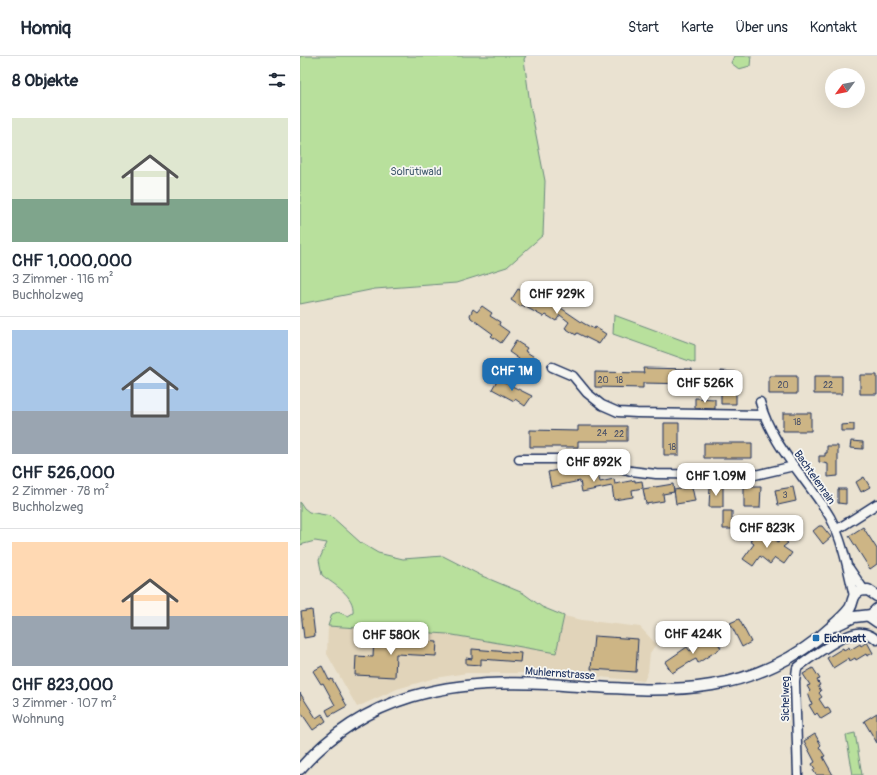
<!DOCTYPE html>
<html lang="de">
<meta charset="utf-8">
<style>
:root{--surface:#fff;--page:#f6f6f7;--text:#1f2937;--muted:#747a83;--line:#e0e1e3;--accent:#1f6fb2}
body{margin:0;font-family:Pangolin,sans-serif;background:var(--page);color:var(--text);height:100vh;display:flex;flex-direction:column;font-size:15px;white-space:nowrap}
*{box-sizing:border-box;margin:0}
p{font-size:13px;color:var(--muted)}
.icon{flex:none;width:22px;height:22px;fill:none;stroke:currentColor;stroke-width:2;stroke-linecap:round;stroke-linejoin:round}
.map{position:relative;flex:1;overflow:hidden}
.sheet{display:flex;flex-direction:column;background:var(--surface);width:300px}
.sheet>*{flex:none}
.needle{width:26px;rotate:238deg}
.buttons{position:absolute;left:525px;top:12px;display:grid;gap:8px}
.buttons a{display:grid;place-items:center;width:40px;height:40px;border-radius:50%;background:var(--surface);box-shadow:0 4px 16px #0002;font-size:20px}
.price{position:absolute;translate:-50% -34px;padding:0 9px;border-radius:8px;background:#fff;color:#222;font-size:13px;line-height:26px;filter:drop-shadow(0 1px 2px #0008)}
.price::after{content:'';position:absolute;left:50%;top:24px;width:12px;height:9px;margin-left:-6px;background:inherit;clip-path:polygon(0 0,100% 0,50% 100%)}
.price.current{background:var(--accent);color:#fff}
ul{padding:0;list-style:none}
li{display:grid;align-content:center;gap:8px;height:212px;padding:0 12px}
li+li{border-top:1px solid var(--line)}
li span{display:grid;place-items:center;height:124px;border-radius:0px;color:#555}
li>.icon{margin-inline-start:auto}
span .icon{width:72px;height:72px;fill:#fffc;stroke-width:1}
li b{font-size:17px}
h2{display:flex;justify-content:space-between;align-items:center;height:48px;padding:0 12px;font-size:17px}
header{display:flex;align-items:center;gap:24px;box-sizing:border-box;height:56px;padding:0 20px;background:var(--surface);border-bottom:1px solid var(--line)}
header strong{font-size:19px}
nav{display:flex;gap:22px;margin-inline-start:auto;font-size:14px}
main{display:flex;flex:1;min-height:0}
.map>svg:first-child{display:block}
.built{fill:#e1d4ba}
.green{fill:#b8e09c;stroke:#6a887d}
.building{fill:#cdb585;stroke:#1b2f5e}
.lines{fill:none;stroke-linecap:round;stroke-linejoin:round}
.minor-casing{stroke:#1b2f5e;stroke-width:11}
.tertiary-casing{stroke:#1b2f5e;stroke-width:13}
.minor{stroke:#f6f6f2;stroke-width:8}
.tertiary{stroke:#f6f6f2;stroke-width:10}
.poi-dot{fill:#1f6fb2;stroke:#f6f6f2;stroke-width:1.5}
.labels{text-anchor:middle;stroke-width:3.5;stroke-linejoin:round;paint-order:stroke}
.number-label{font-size:9px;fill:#485068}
.park-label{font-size:11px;fill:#425b6e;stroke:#f6f6f2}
.street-label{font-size:11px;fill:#1b2f5e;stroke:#f6f6f2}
.poi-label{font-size:11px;font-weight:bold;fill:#1b2f5e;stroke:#f6f6f2;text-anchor:start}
</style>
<header>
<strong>Homiq</strong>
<nav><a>Start</a><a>Karte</a><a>Über uns</a><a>Kontakt</a></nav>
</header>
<main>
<section class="sheet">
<h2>8 Objekte<svg class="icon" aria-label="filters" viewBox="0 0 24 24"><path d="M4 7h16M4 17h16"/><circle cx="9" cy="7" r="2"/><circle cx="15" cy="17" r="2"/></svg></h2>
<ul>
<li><span style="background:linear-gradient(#dfe7d0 65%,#7fa58c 0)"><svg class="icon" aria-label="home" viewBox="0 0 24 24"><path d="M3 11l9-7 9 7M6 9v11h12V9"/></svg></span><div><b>CHF 1,000,000</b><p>3 Zimmer · 116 m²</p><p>Buchholzweg</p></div></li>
<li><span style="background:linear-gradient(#a9c7e8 65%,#9aa5b1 0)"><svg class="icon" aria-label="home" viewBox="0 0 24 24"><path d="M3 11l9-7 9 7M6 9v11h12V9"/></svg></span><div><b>CHF 526,000</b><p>2 Zimmer · 78 m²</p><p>Buchholzweg</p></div></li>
<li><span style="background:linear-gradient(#ffd9b3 60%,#9aa5b1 0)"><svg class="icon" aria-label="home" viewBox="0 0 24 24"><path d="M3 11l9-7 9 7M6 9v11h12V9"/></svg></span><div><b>CHF 823,000</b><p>3 Zimmer · 107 m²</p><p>Wohnung</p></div></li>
</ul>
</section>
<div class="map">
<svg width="577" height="719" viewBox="0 0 577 719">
<rect width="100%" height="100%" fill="#eae2d1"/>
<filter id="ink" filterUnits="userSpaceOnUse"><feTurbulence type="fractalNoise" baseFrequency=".025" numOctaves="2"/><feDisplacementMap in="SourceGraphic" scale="8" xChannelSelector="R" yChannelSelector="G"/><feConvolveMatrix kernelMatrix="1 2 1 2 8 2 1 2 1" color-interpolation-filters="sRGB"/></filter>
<g filter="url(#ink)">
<path class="built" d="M264,560l18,4 58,7 16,17 -6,9 -2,19 -4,9 -89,-8h-88l-32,5 -38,11 -40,18 -30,-53 1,-28 119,8 109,18z"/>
<path class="green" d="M0,0h226l-2,3 6,45 15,77 -2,54 -36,32 -51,16 -81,6 -75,15z
M434,0h17l-1,10 -11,3 -8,-6z
M314,259l81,30v18l-82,-29z
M0,446l4,6 5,4 22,4 30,27 17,10 25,6 40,-3 39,20 41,17 19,14 22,9 -8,37 -109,-19 -119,-8 4,-12 6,-2 10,4 5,-3c2,-18 -19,-28 -31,-38l-3,-15 8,-17 -12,-2 -15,4z
M555,677l7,42h-9l-7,-40z"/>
<path class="building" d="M218,233l22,11 4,-5 10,7 1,-2 5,3 -2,3 25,17 11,6 1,-2 11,7 -7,10 -22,-11 -1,2 -11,-7 4,-6 -9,-7 -4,6 -10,-6 -2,2 -22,-12 -1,2 -10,-7z
M182,250l10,7 -2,3 10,6 -1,3 10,7 -8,11 -10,-7 2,-2 -22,-16 -1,-3 3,-6 4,3z
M216,285l11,7 -2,3 11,7 -8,11 -10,-7 1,-3 -10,-7z
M343,312l49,1v15l-49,-1v5l-48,-1v-15l49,1z
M421,315l15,1v32h-15z
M560,319h17v19h-17z
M469,320h28v18h-28z
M514,320h28v18h-28z
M198,323l34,17 -7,10 -10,-7 -1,2 -22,-12z
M395,342l20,1v10l-20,-1z
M483,357h28v18h-28z
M364,367h15v32h-15z
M554,368v7h-13v-6z
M278,370h49v15h-49v6h-48v-17l48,1z
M551,385l12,1v7l-13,-1z
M404,387h48v15h-48z
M527,390h11v30l-10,1v-13l-9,-2v-6h6v-3h2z
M267,412l1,5 14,-3 1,6 15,-3 2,9 14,-3 1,5 20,-4v2l7,-1 1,7 -11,2 1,7 -19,3 -2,-14 -30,6 -2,-11 -29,6 -3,-15z
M564,421l6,10 -9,5 -5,-10z
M373,428l1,8 -11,2 1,7 -18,3 -3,-15z
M410,430h13v21h-14z
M392,431l3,14 -19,3 -2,-14z
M444,431h17l-1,21h-16z
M493,431l3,14 -18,4 -3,-15z
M538,433h8v15l-8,-1z
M423,455h9v12h8l-1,6h-16z
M519,470h3l9,11 -8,7 -10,-13z
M460,471l18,15 3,-4 7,5 -5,4 9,6 -8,11 -9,-6 -5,6 -10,-8 -7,10 -10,-7 11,-15 -4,-3z
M563,471l14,22v15l-7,5 -21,-33z
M12,554l3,26 -11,2 -3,-26z
M439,563l12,23 -9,5 -12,-24z
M294,580l44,3 -2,33 -45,-3z
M413,580l8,12 -23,15 -2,-4 -4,2 -20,12 -7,-11 22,-15 3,4z
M74,581l63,5 -1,14 -40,-2 -1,23 -40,-2 1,-19 17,1z
M567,586l6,11 -6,3 -1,-2 -10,6 -1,-2 -5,3 -1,-3 -16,10 -6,-10 16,-10 1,2 5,-3 1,3 10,-6 1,2z
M172,593l49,4 -1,9 -39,-3v6l-15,-1v-6l6,1z
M22,610l7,14 3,-1 15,27 -18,10 -3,-6 9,-5 -12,-22 -2,1 -8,-13z
M513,612l7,11 -3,1 3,5 -2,1 3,5 -2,2 3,4 -3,2 6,9 3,-1 3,6 -10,6 -4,-6 -2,2 -6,-10 3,-1 -4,-11 2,-2 -3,-5 3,-1 -7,-11z
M0,637l16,25 6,-4 4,7 -13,9 -13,-19z
M577,657v30l-13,-22z
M515,678l6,11 -2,2 6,9 -2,1 10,18h-17l-3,-5 2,-1 -3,-5 3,-2 -11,-21z"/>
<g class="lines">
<g class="minor-casing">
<path id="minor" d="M252,311l21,9 14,17 15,12 16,7 19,1 126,2
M460,346c12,45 47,76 70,115 13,24 18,53 24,79
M219,403h62l15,2 35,10 25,3 99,1 39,-9
M536,474l41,-26
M549,512l15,22
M567,560l10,7
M498,719l-3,-93 2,-14c11,-9 47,-34 60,-35 7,-1 15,2 20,7"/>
</g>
<g class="tertiary-casing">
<path id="tertiary" d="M535,570l19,-9 17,-2 6,-6
M0,713c65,-75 151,-90 246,-85 55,3 111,10 166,1 43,-7 86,-27 118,-57 7,-6 15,-13 20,-20 3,-5 2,-10 6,-14 3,-4 7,-4 12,-4l9,6"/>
</g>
<use href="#minor" class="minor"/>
<use href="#tertiary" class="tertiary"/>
</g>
</g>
<rect class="poi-dot" x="512" y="578" width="8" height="8" rx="2"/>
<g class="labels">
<g class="number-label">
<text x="303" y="327">20</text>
<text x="319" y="327">18</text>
<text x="483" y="332">20</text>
<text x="528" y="332">22</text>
<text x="497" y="369">18</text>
<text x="302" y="380">24</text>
<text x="319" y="381">22</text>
<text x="372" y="394">18</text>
<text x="485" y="442">3</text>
</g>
<g class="park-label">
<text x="116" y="119">Solrütiwald</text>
</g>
<g class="street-label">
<text transform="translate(515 421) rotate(55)" y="4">Bachtelenrain</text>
<text transform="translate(260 617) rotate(4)" y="4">Muhlernstrasse</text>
<text transform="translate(485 643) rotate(-90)" y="4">Sichelweg</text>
</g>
<g class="poi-label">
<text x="524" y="586">Eichmatt</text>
</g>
</g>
</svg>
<div class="buttons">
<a><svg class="needle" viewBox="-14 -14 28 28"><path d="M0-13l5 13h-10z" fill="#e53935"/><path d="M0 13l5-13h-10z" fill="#747a83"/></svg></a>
</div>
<b class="price" style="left:257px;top:259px">CHF 929K</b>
<b class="price current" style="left:212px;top:336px">CHF 1M</b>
<b class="price" style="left:405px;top:348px">CHF 526K</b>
<b class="price" style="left:294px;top:427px">CHF 892K</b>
<b class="price" style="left:416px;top:441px">CHF 1.09M</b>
<b class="price" style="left:467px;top:493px">CHF 823K</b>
<b class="price" style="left:393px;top:599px">CHF 424K</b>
<b class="price" style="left:91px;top:600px">CHF 580K</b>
</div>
</main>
